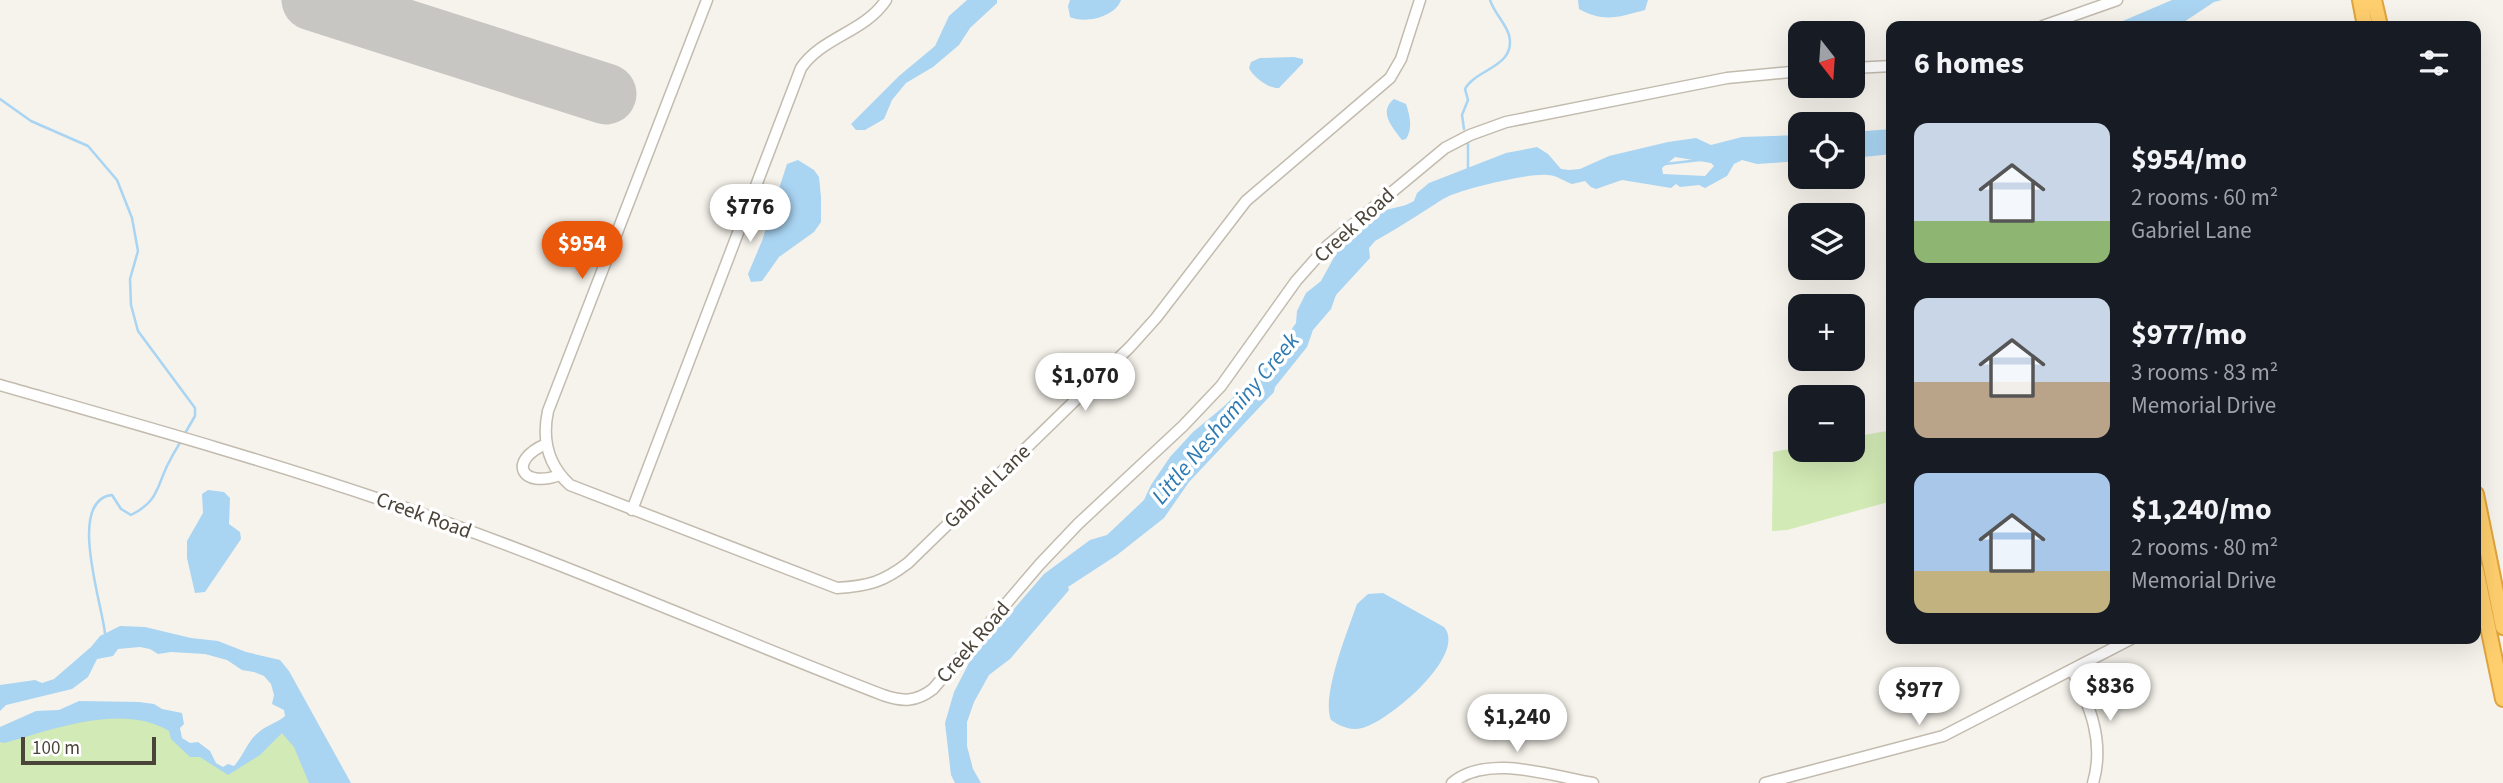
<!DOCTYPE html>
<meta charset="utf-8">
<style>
:root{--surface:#171b24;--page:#20242c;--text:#f1f3f6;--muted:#9ea1a6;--accent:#ea580c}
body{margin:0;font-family:"Source Sans 3",sans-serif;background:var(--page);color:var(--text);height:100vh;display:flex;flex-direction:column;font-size:26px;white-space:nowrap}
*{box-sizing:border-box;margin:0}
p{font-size:23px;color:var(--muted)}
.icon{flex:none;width:38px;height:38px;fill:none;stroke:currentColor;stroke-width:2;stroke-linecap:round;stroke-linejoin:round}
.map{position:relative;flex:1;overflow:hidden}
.sheet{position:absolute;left:1886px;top:21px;width:595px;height:623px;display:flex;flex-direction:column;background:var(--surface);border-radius:14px;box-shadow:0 7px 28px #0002}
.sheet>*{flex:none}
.needle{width:46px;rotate:163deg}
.controls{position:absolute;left:1788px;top:21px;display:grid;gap:14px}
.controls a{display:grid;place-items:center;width:77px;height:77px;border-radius:14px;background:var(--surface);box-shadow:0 7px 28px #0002;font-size:35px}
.scale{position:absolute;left:21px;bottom:18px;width:135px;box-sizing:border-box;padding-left:7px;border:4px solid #4b4439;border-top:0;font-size:19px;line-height:24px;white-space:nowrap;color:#4b4439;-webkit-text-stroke:5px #fff;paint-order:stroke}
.price{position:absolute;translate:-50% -60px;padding:0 16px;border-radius:24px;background:#fff;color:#222;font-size:23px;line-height:46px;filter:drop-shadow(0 2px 4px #0008)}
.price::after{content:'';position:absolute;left:50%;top:42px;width:21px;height:16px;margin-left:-10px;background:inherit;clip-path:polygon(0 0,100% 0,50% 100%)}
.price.active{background:var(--accent);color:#fff}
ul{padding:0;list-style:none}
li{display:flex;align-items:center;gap:21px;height:175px;padding:0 28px}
li span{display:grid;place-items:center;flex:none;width:196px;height:140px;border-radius:14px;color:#555}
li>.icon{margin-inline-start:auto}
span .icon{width:84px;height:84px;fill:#fffc;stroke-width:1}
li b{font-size:30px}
h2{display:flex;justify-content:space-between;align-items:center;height:84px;padding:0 28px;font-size:30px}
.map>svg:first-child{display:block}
.green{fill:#d2eab5}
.water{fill:#a9d4f2;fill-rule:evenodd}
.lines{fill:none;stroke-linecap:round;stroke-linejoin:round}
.stream{stroke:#a9d4f2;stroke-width:2.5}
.runway{stroke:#c8c6c3;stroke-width:61}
.minor-casing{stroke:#c2bbae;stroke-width:13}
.highway-casing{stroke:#e0a43c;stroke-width:18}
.minor{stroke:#fff;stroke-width:10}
.highway{stroke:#ffcf6e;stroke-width:14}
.labels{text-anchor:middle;stroke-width:7;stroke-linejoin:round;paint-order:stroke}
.street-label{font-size:21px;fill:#4b4439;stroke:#fff}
.water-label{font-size:23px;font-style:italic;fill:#2e7ab2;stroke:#fff}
</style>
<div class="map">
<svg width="2503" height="783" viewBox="0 0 2503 783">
<rect width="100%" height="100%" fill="#f6f3ec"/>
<path class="green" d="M1892,430v71l-105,29 -15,1 1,-79 28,-5v3h52v-13z
M79,713l80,5 30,30 38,24 56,-43 39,54h-322v-48z"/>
<path class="water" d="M967,0h30v3l-27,25 -11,17 -26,22 -27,16 -14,17 -8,19 -19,11h-9l-5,-6 48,-48 36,-30 14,-30z
M1070,0h51c-6,17 -36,24 -51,17l-2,-11z
M1578,0h70l-3,10c-27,7 -40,13 -66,-1z
M2172,0h50l-8,2 -36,24h-67z
M1294,57l9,2v4l-24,25c-10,1 -26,-11 -30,-20l2,-6 9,-4z
M1394,99l12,5c4,12 7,24 0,35l-4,1c-10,-13 -24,-28 -8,-41z
M1892,129v25l-39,4v-26z
M1801,135v26l-44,3 -15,-4 -8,4 -7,12 -22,12 -6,-3 -19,2 -4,-3 -5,4 -49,-8 -26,9 -5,-2 -6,-6 -13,3c-9,-3 -15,-9 -25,-9 -18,-2 -88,14 -104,24 -22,14 -45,29 -68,42l-6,7 1,10 -34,37 -5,14 -18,21 -6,17 -32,40 -1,5 -85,90 -25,36 -47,37 -49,32 1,3 -59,69 -21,16 -15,27 -7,20v24l6,23 8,14h-26l-4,-8 -6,-52 9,-31 17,-33 73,-85 46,-34 17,-5 37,-35 7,-15 19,-28 23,-25 29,-24 23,-22 33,-37 18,-26 1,-12 9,-18 15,-12 16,-29 20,-22 25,-19 24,-6 8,-4 3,-8 12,-10 77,-30 31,-6 11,7 13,15 8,1 11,-1 29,-13 59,-14 28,-4 15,7 31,-8zM1675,157l36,6 3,3 -9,10 -42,-2 -1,-6z
M798,160l16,10 5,7 2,20v25l-7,10 -35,25 -17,24 -11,1 -3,-8 14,-33 25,-77z
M208,490l16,2 6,6 -1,26 11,8 1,7 -36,53 -10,1 -8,-35v-17l16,-28 -1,-19z
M1383,593l61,34c24,28 -56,95 -82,101 -12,3 -22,-2 -31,-8 -10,-24 17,-90 26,-116l11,-10z
M120,626l25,1 46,11 27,3 28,11 34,8 9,11 62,112h-42l-15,-36 -12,-14 -22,22 -32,20 -28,-18h-10l-19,-18 -2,-8c-47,-28 -115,-2 -164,12l-5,-1v-15l36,-16 23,-1 20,-9 60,1 15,2 8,5 20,4 2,11 -4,4 2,10 8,5 8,-1 12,9 6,12 7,4 5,-3 6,2c10,-11 14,-26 25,-34 8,-7 18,-9 26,-16l-1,-6 -12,-6 2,-9 -3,-11 -7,-8 -10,-4 -12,-2 -15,-10 -22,-6 -34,-2 -13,2 -8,-5 -10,-2 -22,2 -5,7 -16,3 -9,18 -16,12 -66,16 -6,6v-26l35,-5 7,3 12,-4 37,-32 9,-11z"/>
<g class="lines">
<path class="stream" d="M0,99l31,22 57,25 29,34 15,38 6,33 -8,28 1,26 7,26 57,77v8l-11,19
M1464,129l-2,-14 6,-15 -3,-11c10,-20 52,-22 44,-54 -4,-13 -15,-22 -19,-35
M1468,144v24
M1665,164l35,-4
M105,634c-2,-28 -39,-134 7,-139l9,14 10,6c26,-13 25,-25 36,-49 4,-8 9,-17 14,-25"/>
<path class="runway" d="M312,0l294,94"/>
<g class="minor-casing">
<path id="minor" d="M707,0l-159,411c-6,28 0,54 22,74l267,103c32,-2 46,-6 71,-25l222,-216 26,-29 90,-117 144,-123 11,-19 19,-59
M2043,26l74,-26
M1853,68l39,-2
M0,385c129,37 258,73 385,116 169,57 332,130 498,194 20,7 33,7 50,-6l107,-125 38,-40 105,-98 38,-40 75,-105 31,-35 118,-98 25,-13 36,-13 221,-44 74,-7
M546,444c-39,17 -25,45 14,31
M632,510l169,-442c21,-31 64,-36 85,-68
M2072,670c18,36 33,72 21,113
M1452,783c35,-30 100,-7 141,0
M1765,783l178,-47 188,-97"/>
</g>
<g class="highway-casing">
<path id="highway" d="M2360,0l5,26
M2374,0l6,26
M2476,494l27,133
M2476,569l27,130"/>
</g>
<use href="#minor" class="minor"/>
<use href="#highway" class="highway"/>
</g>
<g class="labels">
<g class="street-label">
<text transform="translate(1354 225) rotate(-42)" y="7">Creek Road</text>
<text transform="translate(987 486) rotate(-44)" y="7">Gabriel Lane</text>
<text transform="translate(424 515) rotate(20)" y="7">Creek Road</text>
<text transform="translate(973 642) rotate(-49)" y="7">Creek Road</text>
</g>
<g class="water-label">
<text transform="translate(1225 418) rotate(-50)" y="8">Little Neshaminy Creek</text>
</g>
</g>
</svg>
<div class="controls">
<a><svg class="needle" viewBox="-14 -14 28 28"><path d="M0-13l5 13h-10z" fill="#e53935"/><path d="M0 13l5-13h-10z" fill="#9ea1a6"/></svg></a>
<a><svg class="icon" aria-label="locate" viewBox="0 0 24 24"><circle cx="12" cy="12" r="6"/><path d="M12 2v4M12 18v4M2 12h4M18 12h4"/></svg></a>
<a><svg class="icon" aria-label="layers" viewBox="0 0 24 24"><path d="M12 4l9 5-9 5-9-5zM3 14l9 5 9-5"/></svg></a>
<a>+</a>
<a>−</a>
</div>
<div class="scale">100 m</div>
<b class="price" style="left:750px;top:244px">$776</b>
<b class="price active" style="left:582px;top:281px">$954</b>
<b class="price" style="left:1085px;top:413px">$1,070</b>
<b class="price" style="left:2110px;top:723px">$836</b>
<b class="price" style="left:1919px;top:727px">$977</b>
<b class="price" style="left:1517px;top:754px">$1,240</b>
<section class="sheet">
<h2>6 homes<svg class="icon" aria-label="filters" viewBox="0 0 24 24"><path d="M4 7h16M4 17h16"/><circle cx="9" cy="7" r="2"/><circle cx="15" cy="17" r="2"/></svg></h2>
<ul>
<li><span style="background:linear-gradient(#c9d6e8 70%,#8fb573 0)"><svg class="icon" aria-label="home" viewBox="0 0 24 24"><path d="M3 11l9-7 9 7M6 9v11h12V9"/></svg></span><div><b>$954/mo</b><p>2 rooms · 60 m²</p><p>Gabriel Lane</p></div></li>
<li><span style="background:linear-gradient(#c9d6e8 60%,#b9a48a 0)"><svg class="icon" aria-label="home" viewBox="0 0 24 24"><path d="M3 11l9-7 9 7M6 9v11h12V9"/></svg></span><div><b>$977/mo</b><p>3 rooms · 83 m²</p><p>Memorial Drive</p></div></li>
<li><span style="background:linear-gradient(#a9c7e8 70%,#c2b280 0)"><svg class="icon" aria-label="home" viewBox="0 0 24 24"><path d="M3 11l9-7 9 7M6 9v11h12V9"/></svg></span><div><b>$1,240/mo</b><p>2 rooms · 80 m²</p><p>Memorial Drive</p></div></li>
</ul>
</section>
</div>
